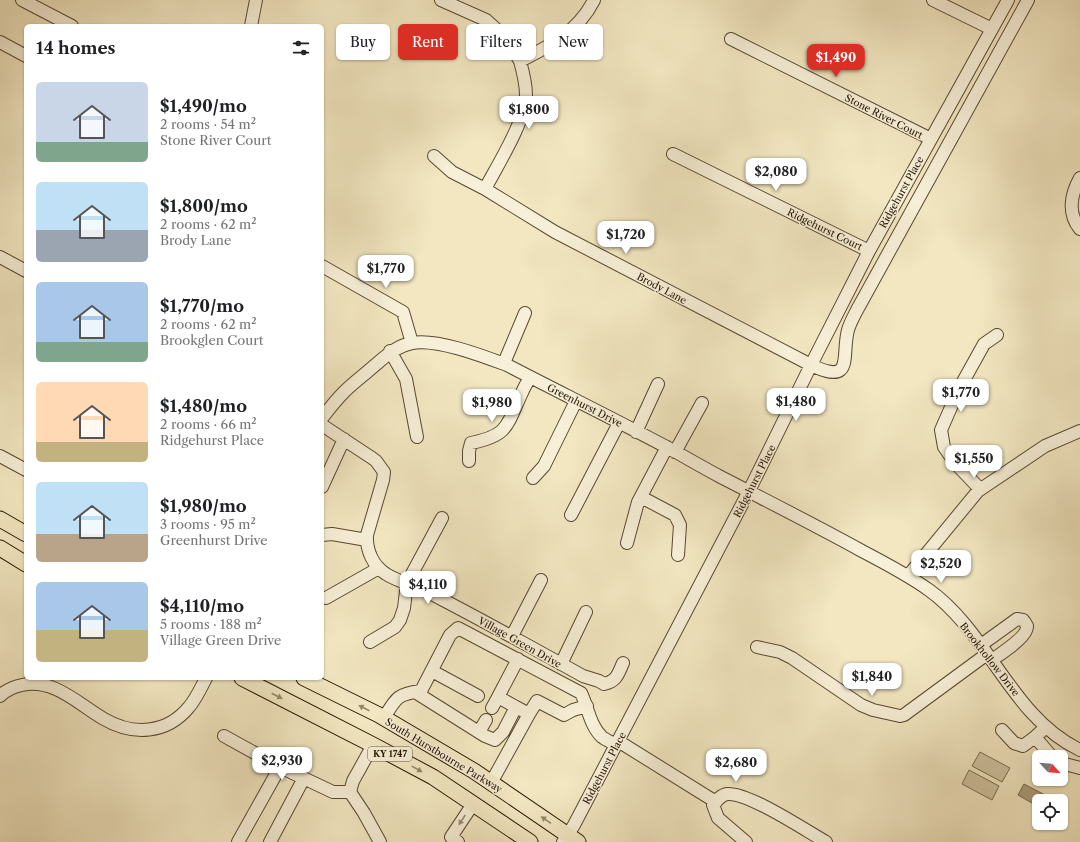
<!DOCTYPE html>
<meta charset="utf-8">
<style>
:root{--surface:#fff;--page:#f2f2f2;--text:#202124;--muted:#757577;--accent:#d93025}
body{margin:0;font-family:"Libre Caslon Text",serif;background:var(--page);color:var(--text);height:100vh;display:flex;flex-direction:column;font-size:15px;white-space:nowrap}
*{box-sizing:border-box;margin:0}
p{font-size:13px;color:var(--muted)}
.icon{flex:none;width:22px;height:22px;fill:none;stroke:currentColor;stroke-width:2;stroke-linecap:round;stroke-linejoin:round}
.map{position:relative;flex:1;overflow:hidden}
.drawer{position:absolute;left:24px;top:24px;width:300px;height:656px;display:flex;flex-direction:column;background:var(--surface);border-radius:6px;box-shadow:0 1px 3px #0004}
.drawer>*{flex:none}
.top-card{position:absolute;left:336px;top:24px;width:380px;height:36px;display:flex;gap:8px}
.needle{width:26px;rotate:116deg}
.tools{position:absolute;left:1032px;top:750px;display:grid;gap:8px}
.tools a{display:grid;place-items:center;width:36px;height:36px;border-radius:6px;background:var(--surface);box-shadow:0 1px 3px #0004;font-size:20px}
.price{position:absolute;translate:-50% -34px;padding:0 9px;border-radius:8px;background:#fff;color:#222;font-size:13px;line-height:26px;filter:drop-shadow(0 1px 2px #0008)}
.price::after{content:'';position:absolute;left:50%;top:24px;width:12px;height:9px;margin-left:-6px;background:inherit;clip-path:polygon(0 0,100% 0,50% 100%)}
.price.current{background:var(--accent);color:#fff}
ul{padding:0;list-style:none}
li{display:flex;align-items:center;gap:12px;height:100px;padding:0 12px}
li span{display:grid;place-items:center;flex:none;width:112px;height:80px;border-radius:6px;color:#555}
li>.icon{margin-inline-start:auto}
span .icon{width:48px;height:48px;fill:#fffc;stroke-width:1}
li b{font-size:17px}
h2{display:flex;justify-content:space-between;align-items:center;height:48px;padding:0 12px;font-size:17px}
.tag{padding:0 14px;border-radius:6px;background:var(--surface);box-shadow:0 1px 3px #0004;font-size:14px;line-height:36px}
.tag.current{background:var(--accent);color:#fff}
.map>svg:first-child{display:block}
.green{fill:#cfc3a0;stroke:#7a6b50}
.water{fill:#ac9f7f;stroke:#76674c}
.lines{fill:none;stroke-linecap:round;stroke-linejoin:round}
.minor-casing{stroke:#584830;stroke-width:14}
.major-casing{stroke:#241300;stroke-width:17}
.path{stroke:#241300;stroke-width:1.5;stroke-dasharray:1 2;stroke-linecap:butt}
.minor{stroke:#f7efd7;stroke-width:12}
.major{stroke:#f2e7c1;stroke-width:15}
.oneway{fill:#95886a}
.oneway2{fill:#988c76}
.labels{text-anchor:middle;stroke-width:3;stroke-linejoin:round;paint-order:stroke}
.shield{fill:#f7efd7;stroke:#635540;stroke-width:1}
.shield-label{font-size:9px;font-weight:bold;fill:#241300}
.street-label{font-size:10px;fill:#241300;stroke:#f7efd7}
</style>
<div class="map">
<svg width="1080" height="842" viewBox="0 0 1080 842">
<rect width="100%" height="100%" fill="#f2e7c1"/>
<filter id="stains"><feTurbulence type="fractalNoise" baseFrequency=".005" numOctaves="4"/><feColorMatrix values="0 0 0 0 .2 0 0 0 0 .09 0 0 0 0 .02 0 0 0 .5 -.17"/></filter>
<radialGradient id="worn" r=".72"><stop offset=".6" stop-color="#630" stop-opacity="0"/><stop offset="1" stop-color="#630" stop-opacity=".3"/></radialGradient>
<path class="green" d="M980,752l30,16 -8,14 -30,-16z
M969,770l30,16 -7,14 -30,-16z"/>
<path class="water" d="M1024,784l23,12 -3,5h-5v6l-21,-12z"/>
<g class="lines">
<g class="minor-casing">
<path id="minor" d="M22,0l50,26
M441,0l45,20 20,18 14,23c30,-15 58,-29 74,-61
M933,0l59,29
M251,26l5,-26
M731,39l200,100
M0,42l26,14
M673,154l196,97
M434,156l18,16 33,17 70,43 256,133c44,21 30,-9 37,-35 2,-7 6,-14 9,-20l171,-310
M1080,178c-9,16 -13,35 0,51
M485,189c12,-23 41,-69 41,-94 0,-11 -3,-23 -6,-34
M0,257l26,14
M322,266l81,46 9,31
M390,351l16,28 11,58
M504,363l21,-50
M322,418c7,-9 14,-18 22,-26 9,-9 20,-17 30,-26 12,-10 22,-20 38,-23 24,-5 71,13 95,22 56,29 113,57 169,87 14,8 28,16 43,24 48,25 96,49 143,75 23,12 46,24 67,39 60,43 83,128 151,160
M322,425l50,33 4,3 8,11 -1,8 -16,55c-1,15 6,31 19,39 12,8 29,11 42,18 52,27 103,55 155,84l16,5 5,3c13,-3 14,-10 19,-21
M636,432l22,-48
M675,452l27,-49
M0,456l26,14
M469,461v-10l2,-8c34,-7 35,-14 48,-44 3,-7 7,-15 11,-22
M533,478l11,-12 32,-65
M322,487l22,-48
M980,489l-24,-25 -12,-17 -3,-17 18,-41 25,-45 13,-9
M641,497l34,18 5,10 -2,30
M571,515l48,-92
M322,535l10,-1 35,6
M627,543l11,-41 29,-55
M908,576l70,-85 67,-45 35,-15
M326,598l53,-30
M512,636l29,-56
M370,642l25,-15 5,-7 4,-12 3,-25 35,-65
M981,645l36,-26 6,1c2,2 3,4 4,6 1,11 -27,28 -35,34
M757,647l23,5 12,6 69,47 12,5 27,6 4,-1 83,-61
M561,664l25,-52
M432,671l46,25
M415,692l70,44 10,4 8,-8 13,-25 13,7 -38,69
M0,696c6,-6 13,-9 22,-11 32,-7 56,19 82,34 29,17 63,15 85,-12 7,-8 12,-19 17,-29
M516,707l-18,-10 20,-38
M492,708l6,-11
M529,714l8,-13 27,14 9,-5 14,-4
M384,718c12,-20 13,-24 37,-27l29,-56 8,-7 123,65c7,14 9,33 21,44 4,3 9,5 14,8
M1002,730l12,13 9,3 12,-9 11,-10
M479,732l7,-12
M224,736l56,31 53,25h17
M1035,737l17,20
M618,741l98,61
M373,745l-20,36 -3,11 14,21 16,29
M1061,763l19,5
M238,842l42,-75
M270,842l34,-64
M458,842l-7,-5 22,-33
M563,842l11,-17 175,-334 62,-126 58,-114 139,-251
M746,842l-28,-24 -5,-13c4,-5 8,-10 14,-11 21,-2 78,36 99,48"/>
</g>
<g class="major-casing">
<path id="major" d="M0,519l26,15
M0,548l26,16
M242,678l131,67 60,32 97,65
M304,678l75,37 95,56 104,71"/>
</g>
<path class="path" d="M322,207v4"/>
<use href="#minor" class="minor"/>
<use href="#major" class="major"/>
</g>
<defs><path id="oneway-solid" d="M-6-.8H1V-3.2L6.5 0L1 3.2V.8H-6Z"/></defs>
<g class="oneway">
<use href="#oneway-solid" transform="translate(277 696) rotate(27)"/>
<use href="#oneway-solid" transform="translate(364 708) rotate(-153)"/>
<use href="#oneway-solid" transform="translate(417 769) rotate(29)"/>
<use href="#oneway-solid" transform="translate(546 820) rotate(-146)"/>
</g>
<use class="oneway2" href="#oneway-solid" transform="translate(462 820) rotate(123)"/>
<g class="labels">
<rect class="shield" x="368" y="747" width="44" height="14" rx="3"/>
<g class="shield-label">
<text x="390" y="757">KY 1747</text>
</g>
<g class="street-label">
<text transform="translate(884 116) rotate(27)" y="4">Stone River Court</text>
<text transform="translate(901 192) rotate(-61)" y="4">Ridgehurst Place</text>
<text transform="translate(825 229) rotate(26)" y="4">Ridgehurst Court</text>
<text transform="translate(662 288) rotate(28)" y="4">Brody Lane</text>
<text transform="translate(585 405) rotate(27)" y="4">Greenhurst Drive</text>
<text transform="translate(754 481) rotate(-63)" y="4">Ridgehurst Place</text>
<text transform="translate(520 642) rotate(29)" y="4">Village Green Drive</text>
<text transform="translate(990 659) rotate(52)" y="4">Brookhollow Drive</text>
<text transform="translate(444 755) rotate(31)" y="4">South Hurstbourne Parkway</text>
<text transform="translate(604 768) rotate(-62)" y="4">Ridgehurst Place</text>
</g>
</g>
<rect width="100%" height="100%" filter="url(#stains)"/>
<rect width="100%" height="100%" fill="url(#worn)"/>
</svg>
<div class="tools">
<a><svg class="needle" viewBox="-14 -14 28 28"><path d="M0-13l5 13h-10z" fill="#e53935"/><path d="M0 13l5-13h-10z" fill="#757577"/></svg></a>
<a><svg class="icon" aria-label="locate" viewBox="0 0 24 24"><circle cx="12" cy="12" r="6"/><path d="M12 2v4M12 18v4M2 12h4M18 12h4"/></svg></a>
</div>
<b class="price current" style="left:836px;top:78px">$1,490</b>
<b class="price" style="left:529px;top:130px">$1,800</b>
<b class="price" style="left:776px;top:192px">$2,080</b>
<b class="price" style="left:626px;top:255px">$1,720</b>
<b class="price" style="left:386px;top:289px">$1,770</b>
<b class="price" style="left:961px;top:413px">$1,770</b>
<b class="price" style="left:796px;top:422px">$1,480</b>
<b class="price" style="left:492px;top:423px">$1,980</b>
<b class="price" style="left:974px;top:479px">$1,550</b>
<b class="price" style="left:941px;top:584px">$2,520</b>
<b class="price" style="left:428px;top:605px">$4,110</b>
<b class="price" style="left:872px;top:697px">$1,840</b>
<b class="price" style="left:282px;top:781px">$2,930</b>
<b class="price" style="left:736px;top:783px">$2,680</b>
<div class="top-card">
<a class="tag">Buy</a>
<a class="tag current">Rent</a>
<a class="tag">Filters</a>
<a class="tag">New</a>
</div>
<section class="drawer">
<h2>14 homes<svg class="icon" aria-label="filters" viewBox="0 0 24 24"><path d="M4 7h16M4 17h16"/><circle cx="9" cy="7" r="2"/><circle cx="15" cy="17" r="2"/></svg></h2>
<ul>
<li><span style="background:linear-gradient(#c9d6e8 75%,#7fa58c 0)"><svg class="icon" aria-label="home" viewBox="0 0 24 24"><path d="M3 11l9-7 9 7M6 9v11h12V9"/></svg></span><div><b>$1,490/mo</b><p>2 rooms · 54 m²</p><p>Stone River Court</p></div></li>
<li><span style="background:linear-gradient(#bfe0f5 60%,#9aa5b1 0)"><svg class="icon" aria-label="home" viewBox="0 0 24 24"><path d="M3 11l9-7 9 7M6 9v11h12V9"/></svg></span><div><b>$1,800/mo</b><p>2 rooms · 62 m²</p><p>Brody Lane</p></div></li>
<li><span style="background:linear-gradient(#a9c7e8 75%,#7fa58c 0)"><svg class="icon" aria-label="home" viewBox="0 0 24 24"><path d="M3 11l9-7 9 7M6 9v11h12V9"/></svg></span><div><b>$1,770/mo</b><p>2 rooms · 62 m²</p><p>Brookglen Court</p></div></li>
<li><span style="background:linear-gradient(#ffd9b3 75%,#c2b280 0)"><svg class="icon" aria-label="home" viewBox="0 0 24 24"><path d="M3 11l9-7 9 7M6 9v11h12V9"/></svg></span><div><b>$1,480/mo</b><p>2 rooms · 66 m²</p><p>Ridgehurst Place</p></div></li>
<li><span style="background:linear-gradient(#bfe0f5 65%,#b9a48a 0)"><svg class="icon" aria-label="home" viewBox="0 0 24 24"><path d="M3 11l9-7 9 7M6 9v11h12V9"/></svg></span><div><b>$1,980/mo</b><p>3 rooms · 95 m²</p><p>Greenhurst Drive</p></div></li>
<li><span style="background:linear-gradient(#a9c7e8 60%,#c2b280 0)"><svg class="icon" aria-label="home" viewBox="0 0 24 24"><path d="M3 11l9-7 9 7M6 9v11h12V9"/></svg></span><div><b>$4,110/mo</b><p>5 rooms · 188 m²</p><p>Village Green Drive</p></div></li>
</ul>
</section>
</div>
